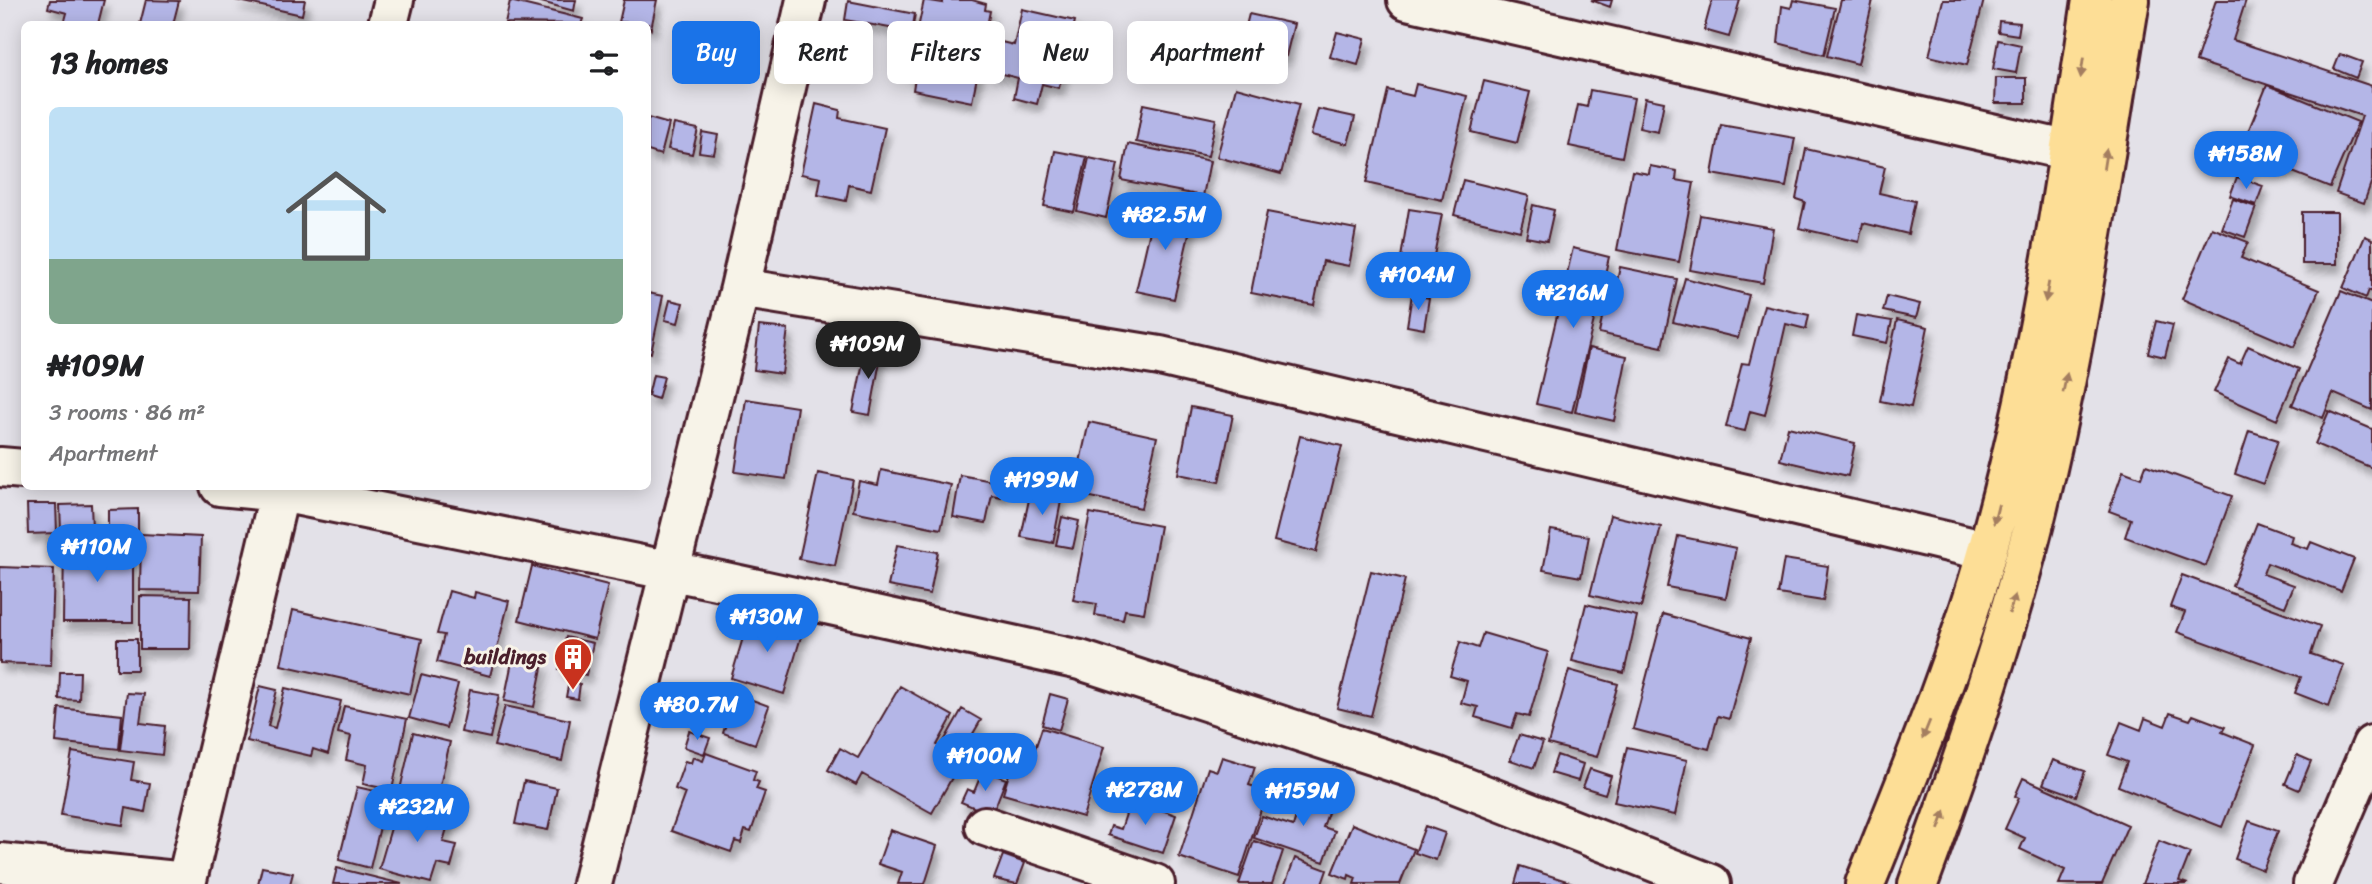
<!DOCTYPE html>
<meta charset="utf-8">
<style>
:root{--surface:#fff;--page:#f2f2f2;--text:#202124;--muted:#757577;--line:#e0e0e0;--accent:#1a73e8}
body{margin:0;font-family:Sriracha,sans-serif;background:var(--page);color:var(--text);height:100vh;display:flex;flex-direction:column;font-size:26px;white-space:nowrap}
*{box-sizing:border-box;margin:0}
p{font-size:23px;color:var(--muted)}
.icon{flex:none;width:38px;height:38px;fill:none;stroke:currentColor;stroke-width:2;stroke-linecap:round;stroke-linejoin:round}
.map{position:relative;flex:1;overflow:hidden}
.side{position:absolute;left:21px;top:21px;width:630px;height:469px;display:flex;flex-direction:column;background:var(--surface);border-radius:10px;box-shadow:0 4px 18px #0003}
.side>*{flex:none}
.guide{position:absolute;left:672px;top:21px;width:665px;height:63px;display:flex;gap:14px}
.price{position:absolute;translate:-50% -60px;padding:0 16px;border-radius:24px;background:var(--accent);color:#fff;font-size:23px;line-height:46px;filter:drop-shadow(0 2px 4px #0008)}
.price::after{content:'';position:absolute;left:50%;top:42px;width:21px;height:16px;margin-left:-10px;background:inherit;clip-path:polygon(0 0,100% 0,50% 100%)}
.price.on{background:#222;color:#fff}
ul{padding:0;list-style:none}
li{display:grid;align-content:center;gap:14px;height:371px;padding:0 28px}
li+li{border-top:2px solid var(--line)}
li span{display:grid;place-items:center;height:217px;border-radius:10px;color:#555}
li>.icon{margin-inline-start:auto}
span .icon{width:126px;height:126px;fill:#fffc;stroke-width:1}
li b{font-size:30px}
h2{display:flex;justify-content:space-between;align-items:center;height:84px;padding:0 28px;font-size:30px}
.tag{padding:0 24px;border-radius:10px;background:var(--surface);box-shadow:0 4px 18px #0003;font-size:24px;line-height:63px}
.tag.on{background:var(--accent);color:#fff}
.map>svg:first-child{display:block}
.building{fill:#b4b6e7;stroke:#4a1f2b;stroke-width:2;filter:url(#shadow)}
.lines{fill:none;stroke-linecap:round;stroke-linejoin:round}
.minor-casing{stroke:#4a1f2b;stroke-width:44}
.major-casing{stroke:#4a1f2b;stroke-width:44}
.minor{stroke:#f7f3e8;stroke-width:38}
.major{stroke:#fdde96;stroke-width:38}
.oneway{fill:#a47e60}
.labels{text-anchor:middle;stroke-width:6;stroke-linejoin:round;paint-order:stroke}
.poi-label{font-size:21px;font-weight:bold;fill:#4a1f2b;stroke:#f7f3e8;text-anchor:end}
</style>
<div class="map">
<svg width="2372" height="884" viewBox="0 0 2372 884">
<defs>
<filter id="shadow"><feDropShadow dx="4.5" dy="8" stdDeviation="3.5" flood-color="#0004"/></filter>
</defs>
<rect width="100%" height="100%" fill="#e3e1e8"/>
<filter id="ink" filterUnits="userSpaceOnUse"><feTurbulence type="fractalNoise" baseFrequency=".0143" numOctaves="2"/><feDisplacementMap in="SourceGraphic" scale="14" xChannelSelector="R" yChannelSelector="G"/><feConvolveMatrix kernelMatrix="1 2 1 2 8 2 1 2 1" color-interpolation-filters="sRGB"/></filter>
<g filter="url(#ink)">
<path class="building" d="M50,0h54l-6,24h-34l3,-11 -19,-5z
M146,0l33,1 -6,23h-33z
M235,0h70l-3,15z
M534,0h42l-2,11z
M624,0h33l-6,29 -3,-5 -29,-2z
M924,0l19,3v-3h29l14,4 -1,6 5,1 -18,91 -59,-12 2,-13 -7,-1z
M1591,0h21l-2,7z
M1712,0h28l-11,37 -25,-7z
M1793,0l42,8 -11,47 -46,-12 4,-37 9,2z
M1841,0h32l-15,64 -31,-8z
M1943,0h41l-17,65 -38,-9z
M2216,0h30l-13,40 139,46v94l-8,23 -28,-10 26,-77 -166,-55z
M510,1l73,18 -2,5 -76,-1z
M848,1l67,13 -3,18 -67,-12z
M1022,9l53,12 -16,67 -17,-4 -5,20 -23,-6 4,-20 -28,-7 7,-30 17,4z
M1249,14l45,10 -8,32 -45,-10z
M1999,21l21,2 -2,12 -20,-3z
M1337,32l28,7 -7,26 -28,-8z
M1998,40l23,5 -5,28 -23,-4z
M2340,54l22,8 -6,16 -22,-9z
M1996,78h30v25h-31z
M1484,81l46,11 -13,51 -46,-11z
M1416,84l51,12 -25,104 -76,-17 22,-93 25,6z
M2267,85l91,37 -28,65 -90,-36z
M1236,87l63,17 -18,70 -64,-17z
M1590,90l44,8 -12,59 -53,-11 9,-41 9,2z
M1645,98l19,4 -6,30 -19,-4z
M816,104l24,6 -1,8 46,10 -14,62 -22,-5 -3,16 -28,-6 3,-17 -20,-4z
M1143,104l73,15 -8,37 -72,-14z
M1318,109l37,8 -7,27 -37,-9z
M648,118l21,6 -8,31 -13,-4z
M674,124l24,5 -6,25 -24,-5z
M1721,125l74,13 -9,49 -74,-13z
M702,132l16,3 -4,19 -15,-2z
M1128,144l82,17 -7,35 -82,-16z
M1806,149l79,18 -6,26 36,8 -7,33 -45,-11 -4,19 -60,-14 6,-26 -9,-3z
M1055,151l32,6 -13,55 -30,-6z
M1089,158l29,6 -12,54 -29,-7z
M1650,166l27,5 -1,9 18,3 -15,79 -62,-12 15,-79 17,3z
M2237,177l26,9 -7,19 -26,-9z
M1463,180l66,16 -9,35 -66,-16z
M2233,199l23,8 -11,30 -23,-8z
M1156,205l38,8 -20,86 -38,-8z
M1533,205l21,5 -7,31 -21,-4z
M1409,209l33,5 -14,73 -31,-5z
M1267,212l89,17 -7,37 -26,-5 -9,44 -63,-12z
M2302,212h35v52h-35z
M1700,215l73,13 -10,55 -73,-13z
M2212,228l36,14 -7,16 78,32 -25,57 -112,-48z
M2365,236l7,3v53l-3,-2 -3,8 -23,-10z
M1573,248l36,9 -37,155 -36,-8z
M1620,267l57,12 -15,68 -63,-14 7,-35 7,1z
M1685,278l64,17 -11,43 -65,-16z
M2341,291l31,13v106l-39,-17 -10,25 -31,-13z
M648,293l15,3 -12,57 -3,-1z
M1412,294l17,4 -5,31 -17,-3z
M1887,296l33,8 -4,14 -33,-7z
M670,300l13,3 -5,20 -13,-3z
M1764,305l45,10 -3,14 -20,-5 -21,91 -15,-4 -5,20 -19,-4 16,-64 7,1z
M1856,315l36,6 -5,22 -35,-7z
M1897,320l31,7 -17,80 -31,-6z
M2156,321l17,4 -8,32 -17,-4z
M759,326l29,3 -6,45 -28,-4z
M2248,346l51,23 -22,51 -63,-28 15,-33 11,5z
M866,347l16,3 -12,65 -17,-3z
M1589,348l38,8 -13,65 -39,-9z
M653,375l11,2 -6,22 -10,-3z
M746,399l51,8 -11,72 -51,-7z
M1191,407l42,8 -14,67 -41,-8z
M2329,411l43,18v39l-57,-24z
M1089,422l68,15 -16,71 -68,-15z
M1788,427l67,16 -7,33 -68,-16z
M2249,431l29,9 -15,44 -28,-10z
M1300,436l42,10 -26,106 -42,-11z
M2146,465l86,31 -26,70 -81,-29 6,-18 -22,-8 14,-40 18,7z
M881,470l70,15 -10,44 -88,-18 6,-30 19,4z
M818,473l35,7 -18,86 -36,-7z
M960,475l43,8 -2,14 -9,-2 -6,28 -33,-6z
M1031,490l31,6 -9,47 -32,-6z
M27,504h29l1,29 -29,1z
M91,504l1,25 -31,1 -1,-25z
M138,509v23h-30v-22z
M1090,513l70,13 -16,87 -19,-3 -2,10 -28,-5 2,-11 -24,-4z
M1610,515l51,12 -20,80 -51,-12z
M1062,517l17,4 -6,27 -17,-3z
M2257,523l35,13 -2,7 18,6 3,-7 43,17 -13,32 -74,-28 -4,11 31,11 -9,22 -53,-21z
M1551,530l38,6 -8,41 -38,-7z
M141,534l60,3 -2,54 -59,-1z
M1678,536l58,12 -10,50 -59,-11z
M64,541h25v8h44v73h-70z
M897,545l41,7 -8,42 -42,-8z
M1784,559l44,7 -5,35 -45,-7z
M532,566l76,19 -13,54 -76,-19z
M0,567l54,2 -3,96 -51,-2z
M1371,571l34,8 -34,137 -34,-8z
M2182,575l138,51 -9,28 33,11 -15,41 -34,-13 6,-16 -124,-45 8,-20 -15,-5z
M449,591l25,7 1,-6 34,9 -19,75 -53,-14 7,-27 -7,-1z
M140,596l51,1 -1,52h-50z
M1586,604l51,12 -13,57 -52,-12z
M293,610l129,29 -12,55 -129,-29z
M750,614l53,16 -19,64 -53,-16z
M1663,614l88,24 -22,81 -11,-3 -9,33 -76,-20z
M1483,633l65,19 -19,65 -12,-3 -5,14 -37,-11 3,-10 -17,-4 6,-22 -17,-5 10,-34 18,6z
M566,637l27,6 -7,32 -27,-6z
M117,639h20v31h-20z
M513,657l30,6 -9,44 -30,-6z
M1569,670l49,14 -21,73 -49,-13z
M60,672h20l-1,28 -20,-1z
M421,675l37,9 -12,44 -37,-10z
M569,681l11,3 -2,15 -12,-2z
M260,686l17,4 -9,36 7,2 10,-40 56,13 -13,53 -15,-5 -2,7 -64,-15z
M900,686l53,30 -16,29 25,15 -30,53 -70,-39 -6,11 -28,-15 12,-22 18,10z
M470,690l29,5 -9,43 -29,-6z
M127,693l17,1 -4,29 25,3 -3,29 -42,-5z
M736,694l33,12 -14,38 -32,-11z
M1050,694l18,5 -9,31 -17,-5z
M344,706l63,13 -15,71 -29,-6 4,-19 -21,-5 5,-24 -13,-3z
M505,706l65,14 -8,41 -68,-15z
M59,708l63,7 -3,34 -63,-7z
M962,709l19,11 -20,34 -18,-11z
M2170,713l20,7 3,-5 32,12 -3,5 33,13 -33,82 -104,-41 9,-24 -19,-7 13,-33 20,8 4,-12 20,8z
M1042,728l62,19 -21,70 -80,-23 15,-50 17,5z
M689,731l21,7 -6,16 -20,-7z
M413,733l37,9 -14,61 -37,-9z
M1519,735l24,7 -9,26 -24,-8z
M1627,747l60,13 -12,55 -61,-13z
M72,752l62,10 -3,18 19,3 -5,29 -19,-4 -3,17 -62,-10z
M706,753l50,18 -3,9 6,2 -3,7 9,3 -14,40 -6,-2 -4,13 -6,-2 -4,11 -60,-21 14,-38 -10,-4 10,-28 6,2 2,-6 10,4z
M1557,755l26,9 -5,17 -27,-8z
M2297,755l14,6 -12,29 -14,-6z
M1222,757l33,10 -6,18 18,6 -28,86 -60,-20 29,-89 9,3z
M2053,760l32,11 -9,25 -33,-12z
M1590,769l21,7 -6,18 -22,-7z
M983,770l23,9 -14,36 -31,-13 6,-13 7,3z
M2023,778l105,47 -26,59h-43l6,-14 -45,-21 5,-11 -20,-9 14,-31 -4,-2z
M524,781l33,7 -9,42 -33,-6z
M1311,784l24,9 -12,34 12,4 -11,31 -70,-24 8,-22 31,10 4,-13 4,2z
M357,787l31,7 -18,74 -31,-8z
M1131,799l45,16 -13,38 -55,-18 3,-9 10,3z
M398,804l52,14 -7,24 14,3 -6,22 -14,-3 -6,19 -52,-14z
M2249,821l29,10 -15,39 -28,-11z
M1352,824l62,25 -14,35h-46l2,-6 -7,-3 -1,4 -16,-6z
M1425,826l20,7 -9,27 -21,-7z
M890,830l47,16 -12,38h-27l4,-12 -24,-8z
M1254,841l29,10 -11,33h-33z
M2159,841l31,12 -11,28 9,3h-46z
M1003,855l22,8 -8,21 -23,-5z
M1295,858l32,12 -5,14h-37z
M1520,866l56,18h-61z
M262,867l31,6 -3,11h-32z
M337,868l65,16h-69z"/>
<g class="lines">
<g class="minor-casing">
<path id="minor" d="M1407,0l663,151
M388,24l6,-24
M740,288l420,68 827,195
M0,467l24,2
M220,486l60,6 446,90 354,78 356,116 275,108
M985,826l170,58
M0,863l186,19
M186,884l95,-398
M592,884l148,-596 66,-288
M2313,884l59,-139"/>
</g>
<g class="major-casing">
<path id="major" d="M1865,884c44,-110 90,-219 122,-333 51,-181 78,-366 105,-551
M1918,884c38,-103 74,-206 103,-312 52,-187 77,-381 109,-572"/>
</g>
<use href="#minor" class="minor"/>
<use href="#major" class="major"/>
</g>
<defs><path id="oneway-solid" d="M-6-.8H1V-3.2L6.5 0L1 3.2V.8H-6Z" transform="scale(1.75)"/></defs>
<g class="oneway">
<use href="#oneway-solid" transform="translate(2082 68) rotate(98)"/>
<use href="#oneway-solid" transform="translate(2105 159) rotate(-81)"/>
<use href="#oneway-solid" transform="translate(2047 292) rotate(100)"/>
<use href="#oneway-solid" transform="translate(2065 383) rotate(-78)"/>
<use href="#oneway-solid" transform="translate(1996 514) rotate(104)"/>
<use href="#oneway-solid" transform="translate(2012 604) rotate(-73)"/>
<use href="#oneway-solid" transform="translate(1926 730) rotate(112)"/>
<use href="#oneway-solid" transform="translate(1942 820) rotate(-70)"/>
</g>
</g>
<defs>
<g id="building-pin" transform="scale(2.0125)"><path d="M0 17L-7.5 6A9.5 9.5 0 1 1 7.5 6Z" fill="#c8321e" stroke="#f7f3e8"/><path d="M-4-6H4V6H1V3H-1V6H-4ZM-2.5-4.3h1.7v1.8h-1.7ZM.8-4.3h1.7v1.8H.8ZM-2.5-1h1.7V.8h-1.7ZM.8-1h1.7V.8H.8Z" fill="#fff"/></g>
</defs>
<g fill-rule="evenodd">
<use href="#building-pin" x="573" y="657"/>
</g>
<g class="labels">
<g class="poi-label">
<text x="546" y="664">buildings</text>
</g>
</g>
</svg>
<b class="price" style="left:2246px;top:191px">₦158M</b>
<b class="price" style="left:1165px;top:252px">₦82.5M</b>
<b class="price" style="left:1418px;top:312px">₦104M</b>
<b class="price" style="left:1573px;top:330px">₦216M</b>
<b class="price on" style="left:868px;top:381px">₦109M</b>
<b class="price" style="left:1042px;top:517px">₦199M</b>
<b class="price" style="left:97px;top:584px">₦110M</b>
<b class="price" style="left:767px;top:654px">₦130M</b>
<b class="price" style="left:697px;top:742px">₦80.7M</b>
<b class="price" style="left:985px;top:793px">₦100M</b>
<b class="price" style="left:1145px;top:827px">₦278M</b>
<b class="price" style="left:1303px;top:828px">₦159M</b>
<b class="price" style="left:417px;top:844px">₦232M</b>
<div class="guide">
<a class="tag on">Buy</a>
<a class="tag">Rent</a>
<a class="tag">Filters</a>
<a class="tag">New</a>
<a class="tag">Apartment</a>
</div>
<section class="side">
<h2>13 homes<svg class="icon" aria-label="filters" viewBox="0 0 24 24"><path d="M4 7h16M4 17h16"/><circle cx="9" cy="7" r="2"/><circle cx="15" cy="17" r="2"/></svg></h2>
<ul>
<li><span style="background:linear-gradient(#bfe0f5 70%,#7fa58c 0)"><svg class="icon" aria-label="home" viewBox="0 0 24 24"><path d="M3 11l9-7 9 7M6 9v11h12V9"/></svg></span><div><b>₦109M</b><p>3 rooms · 86 m²</p><p>Apartment</p></div></li>
</ul>
</section>
</div>
